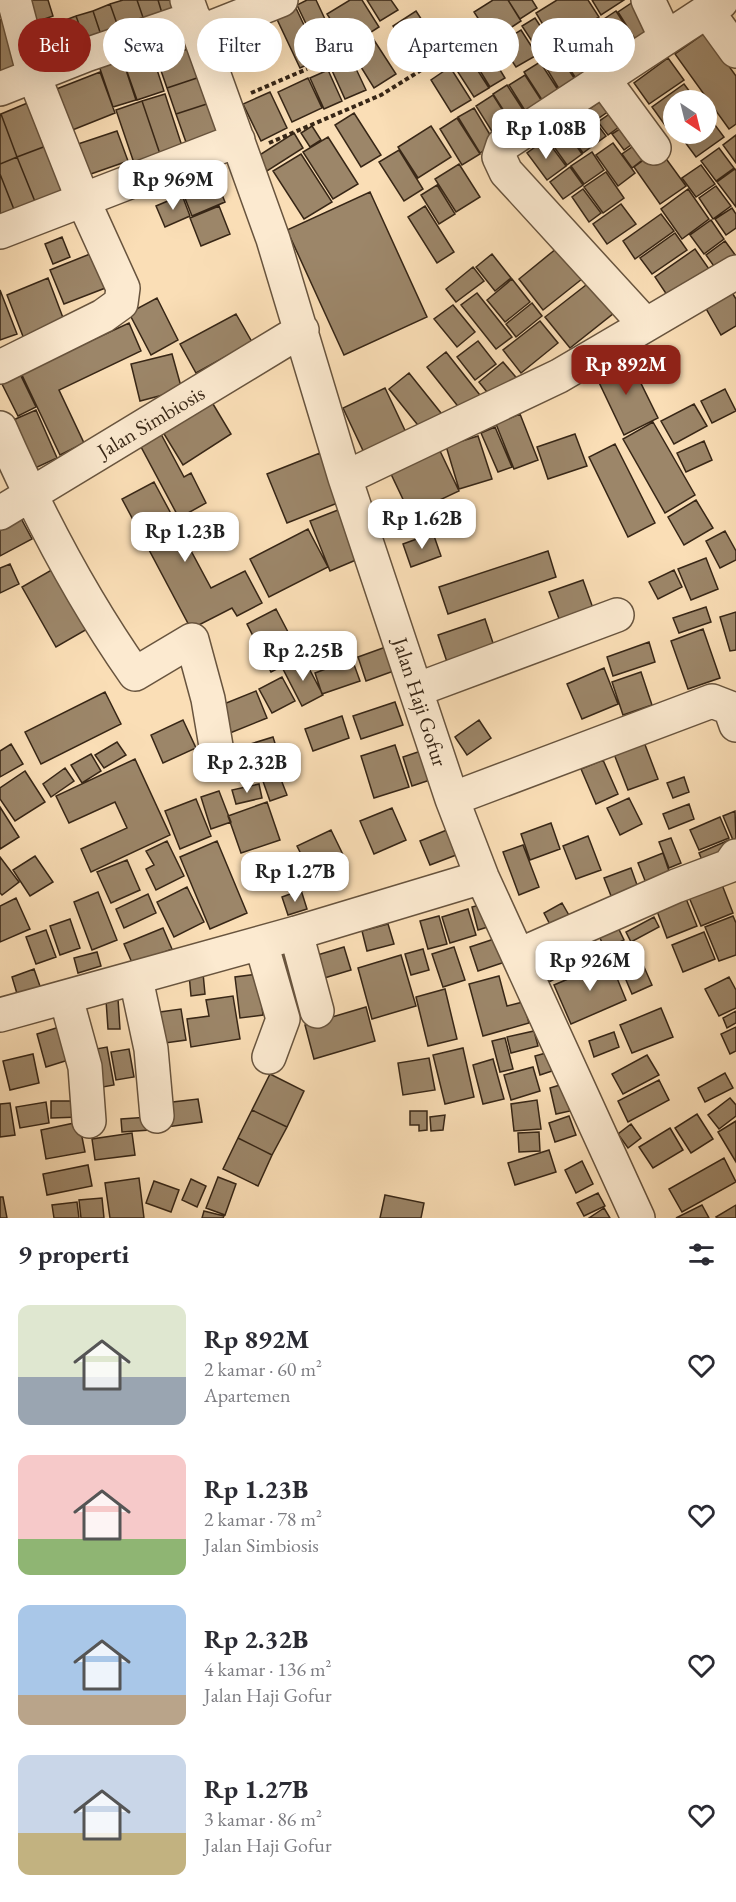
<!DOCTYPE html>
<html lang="id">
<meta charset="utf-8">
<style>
:root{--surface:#fff;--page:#f7f7f7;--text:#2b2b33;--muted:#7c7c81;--accent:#8f2418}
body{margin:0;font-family:"EB Garamond",serif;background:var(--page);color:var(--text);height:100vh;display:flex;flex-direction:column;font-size:22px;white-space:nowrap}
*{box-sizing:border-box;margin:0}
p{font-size:20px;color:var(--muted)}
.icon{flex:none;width:33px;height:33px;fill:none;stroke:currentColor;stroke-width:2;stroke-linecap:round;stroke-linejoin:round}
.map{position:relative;height:1218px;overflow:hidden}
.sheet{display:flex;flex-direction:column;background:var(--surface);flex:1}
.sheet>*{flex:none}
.guide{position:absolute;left:18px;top:18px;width:700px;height:54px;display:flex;gap:12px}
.needle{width:39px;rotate:145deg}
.buttons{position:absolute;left:663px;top:90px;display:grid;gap:12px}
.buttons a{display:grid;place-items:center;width:54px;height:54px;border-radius:50%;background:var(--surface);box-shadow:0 6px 24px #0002;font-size:30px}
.price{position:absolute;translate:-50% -51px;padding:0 14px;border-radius:12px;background:#fff;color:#222;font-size:20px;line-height:39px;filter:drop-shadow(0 2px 3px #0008)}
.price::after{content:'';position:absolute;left:50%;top:36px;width:18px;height:14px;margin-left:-9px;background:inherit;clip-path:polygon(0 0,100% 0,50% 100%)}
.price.on{background:var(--accent);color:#fff}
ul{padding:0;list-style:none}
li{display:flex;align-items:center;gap:18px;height:150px;padding:0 18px}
li span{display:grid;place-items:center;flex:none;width:168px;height:120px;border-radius:12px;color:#555}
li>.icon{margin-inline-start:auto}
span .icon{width:72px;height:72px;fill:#fffc;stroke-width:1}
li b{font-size:26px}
h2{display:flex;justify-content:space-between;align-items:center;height:72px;padding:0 18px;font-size:26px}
.chip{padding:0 21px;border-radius:27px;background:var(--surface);box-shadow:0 6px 24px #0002;font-size:21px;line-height:54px}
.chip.on{background:var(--accent);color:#fff}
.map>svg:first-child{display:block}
.building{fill:#9c8669;stroke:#372616;stroke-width:1.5}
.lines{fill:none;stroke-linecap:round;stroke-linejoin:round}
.minor-casing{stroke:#68543e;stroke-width:36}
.path{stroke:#372616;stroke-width:4;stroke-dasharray:4.5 3;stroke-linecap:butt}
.minor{stroke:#fcead0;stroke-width:33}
.labels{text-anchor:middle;stroke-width:6;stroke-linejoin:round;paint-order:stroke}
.street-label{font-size:21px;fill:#372616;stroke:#fcead0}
</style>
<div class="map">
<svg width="736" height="1218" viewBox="0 0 736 1218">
<rect width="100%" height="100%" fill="#fadeb6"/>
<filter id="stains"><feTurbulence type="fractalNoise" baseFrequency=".00333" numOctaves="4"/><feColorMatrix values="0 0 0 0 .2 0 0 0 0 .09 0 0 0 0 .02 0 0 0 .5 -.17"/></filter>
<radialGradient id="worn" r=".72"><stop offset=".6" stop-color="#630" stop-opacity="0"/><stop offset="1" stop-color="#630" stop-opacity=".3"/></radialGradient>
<path class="building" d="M22,0h26l5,16 -23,8z
M123,0h14l10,29 -25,9 -12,-34z
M137,0h21l7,23 -18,6z
M158,0h23l-16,23z
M307,0h9l23,49 -17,8 -25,-52z
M350,0h12l17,27 -31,20 -21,-33z
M367,0h24l7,10 -18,11z
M493,0h15l13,21 -29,19 -18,-28z
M508,0h24l5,8 -17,11z
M557,0h31l11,17 -44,28 -19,-32z
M592,0h32l-23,15z
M636,0l22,31 -20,13 -20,-32z
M110,4l12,34 -18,6 -11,-33z
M295,6l25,53 -20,9 -25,-53z
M93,11l11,33 -16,5 -12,-33z
M416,11l28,43 -23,15 -28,-43z
M616,11l21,33 -12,8 -21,-33z
M76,16l12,33 -22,8 -11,-33z
M9,17l17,52 -26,9v-58z
M535,18l17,26 -13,8 -17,-26z
M604,19l22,35 -14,10 -23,-36z
M189,23l8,23 -40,13 -7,-23z
M55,24l11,33 -24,8 -11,-33z
M521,30l16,25 -21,12 -16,-24z
M589,31l22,34 -14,8 -21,-34z
M484,33l6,10 -35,22 -7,-10z
M705,33l31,43v48l-7,5 -54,-75z
M372,37l24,37 -22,14 -23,-37z
M147,39l17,52 -27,9 -18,-51z
M575,39l8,12 -17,12 -8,-13z
M197,46l9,29 -39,13 -10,-29z
M119,49l17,51 -23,7 -17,-50z
M489,52l16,26 -15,9 -16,-26z
M557,52l23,35 -16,10 -22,-36z
M583,52l15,25 -16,11 -16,-25z
M350,56l16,34 -21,9 -15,-33z
M668,58l16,22 -35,24 -15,-21z
M471,60l18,28 -15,9 -18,-28z
M540,62l22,34 -16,10 -22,-34z
M450,67l21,33 -20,12 -20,-32z
M328,70l14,31 -18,8 -14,-31z
M100,72l15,41 -45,18 -16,-41z
M206,75l10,26 -40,13 -9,-26z
M525,75l20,31 -16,11 -20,-32z
M308,78l14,30 -30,14 -14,-30z
M684,84l12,16h-22v24l-7,4 -15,-21z
M507,85l22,34 -14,9 -22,-34z
M270,92l17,36 -26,13 -18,-37z
M612,93l7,11 -23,16 -8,-10z
M165,94l17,52 -22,8 -18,-53z
M493,95l22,35 -17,11 -22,-35z
M37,99l17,44 -37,14 -16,-43z
M142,101l18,53 -26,9 -18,-53z
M216,101l9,30 -38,14 -11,-31z
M621,106l9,13 -22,16 -10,-13z
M474,108l21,35 -15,10 -22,-36z
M588,112l18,24 -23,17 -18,-25z
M354,113l27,42 -20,12 -26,-42z
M706,113l18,24 -28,20 -17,-23h27z
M1,114l16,43 -17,7v-50z
M457,118l23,36 -18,11 -22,-36z
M632,121l11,15 -19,14 -12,-16z
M312,126l9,14 -11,7 -9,-14z
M431,126l20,31 -33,21 -20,-31z
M563,126l19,28 -15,11 -20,-28z
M117,131l11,30 -40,14 -10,-31z
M294,133l9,15 -36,23 -9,-15z
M736,135v28l-13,-18z
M328,137l30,47 -25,15 -30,-47z
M645,138l9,13 -22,17 -10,-14z
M546,139l20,27 -19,14 -20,-27z
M54,143l18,47 -36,14 -19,-47z
M613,143l22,30 -17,13 -22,-31z
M719,148l15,20 -18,13 -15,-20z
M659,149l27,37 -26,18 -26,-37z
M399,150l24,39 -19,12 -25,-39z
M592,152l12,18 -20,14 -13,-18z
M301,154l31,48 -28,17 -31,-48z
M17,157l19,47 -21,8 -15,-38v-10z
M459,164l21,33 -24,15 -21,-33z
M701,165l14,19 -19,13 -14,-19z
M570,167l13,18 -20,14 -13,-17z
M735,169l1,2v36l-19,-25z
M606,172l18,26 -21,15 -19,-26z
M0,174l15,38 -15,6z
M214,175l11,27 -33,14 -11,-28z
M437,185l18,29 -16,10 -18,-29z
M716,186l15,20 -18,13 -14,-21z
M583,189l18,24 -12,9 -17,-25z
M688,189l21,30 -27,20 -21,-30z
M370,192l57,125 -83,38 -57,-125z
M182,195l8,21 -25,11 -9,-21z
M621,204l15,20 -29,20 -14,-20z
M219,206l11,28 -29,12 -11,-28z
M425,206l29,46 -17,11 -29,-46z
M732,208l4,6v14l-10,7 -11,-16z
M661,214l13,17 -39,28 -12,-18z
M711,220l13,19 -20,15 -14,-19z
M675,233l12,17 -35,24 -12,-16z
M62,237l8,20 -17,7 -8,-20z
M725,241l11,15 -15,20 -15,-21z
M562,244l25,31 -44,35 -24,-31z
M695,249l14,20 -40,29 -14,-21z
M95,252l13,35 -44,17 -14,-34z
M492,254l19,24 -16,13 -19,-24z
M473,267l11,14 -28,21 -10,-13z
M48,278l17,45 -41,16 -17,-44z
M595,278l24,31 -49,39 -25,-31z
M512,279l18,23 -25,20 -18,-22z
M0,290l17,44 -17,6z
M731,291l5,8v27l-15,9 -17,-30z
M477,293l35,44 -16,12 -35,-44z
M157,298l21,42 -27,15 -22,-42z
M532,303l10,13 -26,21 -10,-13z
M453,305l22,27 -18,15 -23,-28z
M236,314l16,28 -56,31 -16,-29z
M540,321l18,22 -37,30 -18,-23z
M129,323l12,28 -82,39 25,53 -24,12 -39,-82z
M478,341l18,23 -21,16 -18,-23z
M446,352l37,47 -19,15 -37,-47z
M172,354l10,36 -42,11 -9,-37z
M628,357l30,61 -34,17 -29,-61z
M503,362l17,20 -25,20 -16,-20z
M409,373l36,45 -20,16 -36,-45z
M20,374l16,33 -18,9 -16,-32z
M385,388l24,51 -42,20 -24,-51z
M725,389l11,22 -24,12 -11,-22z
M207,394l24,40 -48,31 -25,-41z
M694,404l13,22 -33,18 -13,-23z
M36,410l21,48 -24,11 -22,-48z
M520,414l18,46 -24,9 -18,-45z
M653,422l42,73 -30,18 -42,-74z
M495,427l17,40 -14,5 -17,-39z
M161,434l23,43 7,-4 15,30 -27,15 -39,-73z
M575,434l12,32 -39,13 -11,-32z
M478,436l14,43 -33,10 -13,-43z
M704,441l8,19 -26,12 -9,-19z
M615,444l40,79 -27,14 -39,-80z
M440,451l19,40 -49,23 -19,-40z
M320,453l20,49 -53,21 -20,-49z
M154,482l57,106 34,-17 17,32 -25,13 -5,-8 -41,21 -69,-130z
M696,500l17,28 -29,17 -16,-28z
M451,502l7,15 -38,15 -6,-15z
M343,508l20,49 -33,14 -20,-50z
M16,509l16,30 -32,17v-38z
M308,529l20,38 -59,30 -19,-38z
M725,531l11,20v9l-16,8 -14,-27z
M433,533l8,23 -30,11 -8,-23z
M548,551l8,26 -108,37 -9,-27z
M706,558l12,31 -27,11 -13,-31z
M10,564l9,20 -19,9v-25z
M55,568l34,60 -33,19 -34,-60z
M674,570l8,17 -24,12 -9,-17z
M583,580l11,31 -33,13 -12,-32z
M706,607l5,15 -32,11 -6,-15z
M276,609l25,48 -30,15 -24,-48z
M736,612v38l-6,1 -10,-34z
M485,619l12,36 -47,16 -12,-36z
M703,629l17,49 -32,11 -17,-48z
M649,642l6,20 -42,14 -6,-19z
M394,644l8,24 -36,13 -8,-24z
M304,659l19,36 -21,11 -19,-37z
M352,659l8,22 -38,13 -7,-21z
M604,668l14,36 -36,15 -15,-35z
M641,672l11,33 -29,10 -11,-33z
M282,677l13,24 -23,12 -13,-24z
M256,691l11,27 -37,15 -11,-27z
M105,692l16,32 -80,40 -16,-32z
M395,702l8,23 -42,14 -8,-23z
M342,716l7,22 -36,13 -8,-22z
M183,720l13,28 -33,15 -12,-28z
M479,720l12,18 -24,17 -12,-18z
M273,737l7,22 -40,12 -6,-22z
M117,742l9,13 -22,13 -9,-13z
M644,742l14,37 -30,11 -14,-36z
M11,744l12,20 -23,13v-26z
M395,745l14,42 -35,11 -13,-42z
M424,750l9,29 -21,7 -9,-29z
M91,754l10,17 -19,12 -11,-18z
M135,759l35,76 -79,37 -10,-23 46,-21 -12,-26 -46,21 -13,-27z
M603,760l15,34 -22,10 -15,-35z
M275,764l12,31 -17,6 -11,-31z
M65,768l9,13 -23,16 -8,-13z
M25,771l20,31 -30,19 -15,-22v-11z
M684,777l5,15 -16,6 -6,-15z
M259,784l3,14 -26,6 -4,-14z
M219,791l12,31 -20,7 -10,-32z
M629,798l13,26 -22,11 -13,-27z
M196,799l15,37 -31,13 -15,-38z
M267,802l13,38 -39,13 -13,-37z
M689,804l5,15 -25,10 -6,-15z
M0,807l19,30 -19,12z
M392,808l14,32 -32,14 -14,-33z
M735,811l1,28 -3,1 -10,-24z
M720,817l9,21 -30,12 -9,-20z
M551,823l9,26 -30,11 -9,-26z
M454,827l10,25 -34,13 -10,-24z
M331,830l17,35 -33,17 -18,-36z
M588,836l13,34 -25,9 -13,-33z
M671,838l10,25 -12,5 -10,-26z
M729,840l6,15 -30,12 -6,-14z
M167,841l17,35 -28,14 -10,-21 8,-4 -8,-14z
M217,841l30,72 -37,16 -30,-72z
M523,845l16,42 -20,8 -16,-43z
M663,853l7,21 -24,9 -8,-20z
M35,856l18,26 -23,14 -17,-26z
M0,857l19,25 -17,13 -2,-2z
M127,860l13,30 -29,13 -14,-31z
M631,868l10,28 -26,10 -11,-28z
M719,877l14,36 -32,13 -15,-36z
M187,887l17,35 -30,15 -17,-35z
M301,890l6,19 -19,6 -6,-18z
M683,891l14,35 -30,12 -13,-35z
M98,892l19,48 -25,10 -18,-48z
M148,894l8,19 -32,15 -8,-19z
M16,898l14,31 -30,13v-36z
M562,903l12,21 -19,10 -11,-21z
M484,904l7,22 -13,4 -6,-23z
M468,909l8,26 -26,8 -8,-26z
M439,916l8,28 -19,5 -8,-28z
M733,916l3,7v32l-17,6 -14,-34z
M613,917l11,23 -19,9 -11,-24z
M654,917l5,10 -28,15 -5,-10z
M70,919l10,29 -20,7 -10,-29z
M388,924l6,20 -27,7 -5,-20z
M163,928l9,21 -39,16 -9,-21z
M46,930l10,27 -20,7 -10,-27z
M704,932l11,27 -32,13 -11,-27z
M500,937l8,24 -30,10 -8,-24z
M559,939l15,30 -25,13 -15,-30z
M344,947l7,23 -30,9 -7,-23z
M454,947l11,33 -22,7 -11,-33z
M423,949l6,21 -18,5 -6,-21z
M595,949l4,10 -22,10 -5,-10z
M637,951l15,34 -20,9 -15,-35z
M97,952l4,14 -23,7 -4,-15z
M401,955l15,51 -44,13 -14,-51z
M610,961l16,39 -55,24 -17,-39z
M34,969l7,20 -23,8 -6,-20z
M203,973l2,21 -14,2 -2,-22z
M258,974l5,41 -23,3 -5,-41z
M499,976l8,30 16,-4 6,21 -46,13 -14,-52z
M729,977l7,13v18l-17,8 -14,-27z
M445,989l12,50 -29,7 -12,-49z
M233,996l7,43 -49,8 -4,-28 22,-3 -3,-16z
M118,999l2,30h-12l-2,-29z
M366,1007l9,34 -61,18 -9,-34z
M661,1008l12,29 -41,16 -12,-28z
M181,1009l5,31 -28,4 -5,-31z
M736,1011v12l-9,5 -4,-10z
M69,1024l9,33 -32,10 -9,-33z
M736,1027v24l-6,3 -9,-20z
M534,1031l4,15 -27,7 -4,-16z
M614,1032l5,15 -25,10 -5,-16z
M505,1038l8,31 -13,3 -8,-31z
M107,1047l7,38 -22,4 -7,-38z
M463,1048l11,49 -29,7 -12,-49z
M129,1049l5,28 -18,3 -5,-28z
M546,1053l6,18 -12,4 -5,-19z
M33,1054l6,29 -29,7 -7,-29z
M647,1055l12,20 -36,19 -11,-20z
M429,1058l6,32 -32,5 -5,-32z
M493,1059l11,40 -21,5 -10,-39z
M533,1067l7,24 -29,9 -7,-25z
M725,1073l8,15 -28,14 -7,-14z
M270,1074l34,17 -17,36 -35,-17z
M659,1080l10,20 -41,22 -10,-21z
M563,1084l7,27 -14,3 -6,-26z
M730,1098l6,7v11l-17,13 -11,-14z
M198,1099l4,23 -35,5 -3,-24z
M537,1100l4,29 -27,2 -3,-27z
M51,1101h28l1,16 -29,1z
M46,1102l3,21 -29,5 -4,-21z
M10,1103l5,32 -15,2v-33z
M252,1110l35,17 -15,28 -34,-17z
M410,1111h17v19l-8,1v-6h-9z
M697,1114l16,25 -22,14 -16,-25z
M445,1115l-2,15 -12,1 -1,-14z
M569,1116l7,19 -21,7 -6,-19z
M149,1117l1,13 -28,2 -1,-13z
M736,1121v41l-18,-30z
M79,1122l6,30 -39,7 -5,-29z
M631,1124l10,14 -13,10 -10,-14z
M670,1128l13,22 -30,18 -14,-21z
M539,1132l1,19 -21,1 -1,-19z
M132,1133l3,22 -40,5 -3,-21z
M238,1138l34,17 -14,31 -35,-17z
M549,1150l7,22 -41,13 -7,-22z
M724,1158l12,24 -54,30 -13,-23z
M582,1161l11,23 -17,9 -11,-23z
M88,1165l4,21 -45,9 -4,-21z
M218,1177l18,7 -11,31 -19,-7z
M139,1178l5,40h-34l-5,-35z
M191,1179l15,7 -9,21 -15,-7z
M154,1181l25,9 -8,22 -25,-9z
M598,1193l7,13 -21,10 -7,-13z
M385,1195l39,8 -3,15h-41z
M0,1197h3l4,21h-7z
M102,1198l2,20h-23l-2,-18z
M77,1202l2,16h-25l-2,-13z
M702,1205l7,13h-33z
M736,1205v13h-19l-1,-1z
M604,1208l6,10h-21z
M204,1211l20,5 -1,2h-21z"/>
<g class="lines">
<g class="minor-casing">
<path id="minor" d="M187,0l86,239 72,239 107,321 30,78 156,341
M707,11l29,40
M200,32l81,-32
M666,38l55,-36
M604,80l50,68
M0,89l86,-34 108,-37
M0,232l238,-92
M645,324l-139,-152 -7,-15 4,-12 163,-107 -18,-38
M0,367l103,-51 18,-13 2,-15 -40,-88 -49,-124 -20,-76
M0,428c38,87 81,169 135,246l57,-34 16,59 9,53
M345,478l214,-102 177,-104
M0,513l302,-183
M416,690l201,-75
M452,799l260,-98 18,7 6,17
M296,933l21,78
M261,943l22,76 -14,38
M519,955l157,-69 53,-20 7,-10
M136,979l15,70 6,67
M66,998l19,69 4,54
M0,1015l296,-82 186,-56"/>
</g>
<path class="path" d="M251,93l56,-24
M269,143l112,-48 100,-62"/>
<use href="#minor" class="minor"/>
</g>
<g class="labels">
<g class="street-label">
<text transform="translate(151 422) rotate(-31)" y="7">Jalan Simbiosis</text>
<text transform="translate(420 702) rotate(72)" y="7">Jalan Haji Gofur</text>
</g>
</g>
<rect width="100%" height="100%" filter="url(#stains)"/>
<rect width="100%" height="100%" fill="url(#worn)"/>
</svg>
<div class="buttons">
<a><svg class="needle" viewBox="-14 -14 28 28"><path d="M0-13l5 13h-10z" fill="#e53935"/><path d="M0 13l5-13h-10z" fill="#7c7c81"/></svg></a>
</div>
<b class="price" style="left:546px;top:160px">Rp 1.08B</b>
<b class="price" style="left:173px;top:211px">Rp 969M</b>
<b class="price on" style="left:626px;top:396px">Rp 892M</b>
<b class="price" style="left:422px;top:550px">Rp 1.62B</b>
<b class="price" style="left:185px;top:563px">Rp 1.23B</b>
<b class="price" style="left:303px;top:682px">Rp 2.25B</b>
<b class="price" style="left:247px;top:794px">Rp 2.32B</b>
<b class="price" style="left:295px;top:903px">Rp 1.27B</b>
<b class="price" style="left:590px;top:992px">Rp 926M</b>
<div class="guide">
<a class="chip on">Beli</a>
<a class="chip">Sewa</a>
<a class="chip">Filter</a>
<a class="chip">Baru</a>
<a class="chip">Apartemen</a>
<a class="chip">Rumah</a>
</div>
</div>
<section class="sheet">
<h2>9 properti<svg class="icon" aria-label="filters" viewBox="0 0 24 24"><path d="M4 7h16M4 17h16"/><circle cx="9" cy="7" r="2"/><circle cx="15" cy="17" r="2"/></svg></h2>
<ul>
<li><span style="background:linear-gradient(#dfe7d0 60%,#9aa5b1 0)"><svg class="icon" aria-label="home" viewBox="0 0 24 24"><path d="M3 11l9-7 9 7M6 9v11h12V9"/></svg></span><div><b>Rp 892M</b><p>2 kamar · 60 m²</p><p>Apartemen</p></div><svg class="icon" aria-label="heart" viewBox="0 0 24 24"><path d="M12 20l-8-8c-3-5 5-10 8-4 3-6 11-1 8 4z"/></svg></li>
<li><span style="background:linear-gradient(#f6c9c9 70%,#8fb573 0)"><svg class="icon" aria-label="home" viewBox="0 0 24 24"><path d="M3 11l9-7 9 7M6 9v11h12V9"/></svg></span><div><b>Rp 1.23B</b><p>2 kamar · 78 m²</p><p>Jalan Simbiosis</p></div><svg class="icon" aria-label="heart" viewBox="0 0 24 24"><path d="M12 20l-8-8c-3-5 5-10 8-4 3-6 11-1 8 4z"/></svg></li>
<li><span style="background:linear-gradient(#a9c7e8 75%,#b9a48a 0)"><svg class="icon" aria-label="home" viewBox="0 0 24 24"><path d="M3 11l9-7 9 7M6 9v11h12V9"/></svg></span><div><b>Rp 2.32B</b><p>4 kamar · 136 m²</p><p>Jalan Haji Gofur</p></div><svg class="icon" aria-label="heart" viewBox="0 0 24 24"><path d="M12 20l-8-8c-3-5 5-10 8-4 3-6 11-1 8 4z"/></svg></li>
<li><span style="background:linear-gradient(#c9d6e8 65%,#c2b280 0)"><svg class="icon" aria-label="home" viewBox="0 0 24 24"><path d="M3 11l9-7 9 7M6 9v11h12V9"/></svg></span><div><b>Rp 1.27B</b><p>3 kamar · 86 m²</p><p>Jalan Haji Gofur</p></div><svg class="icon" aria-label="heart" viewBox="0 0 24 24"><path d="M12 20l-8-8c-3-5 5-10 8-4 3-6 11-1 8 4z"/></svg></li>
</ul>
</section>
